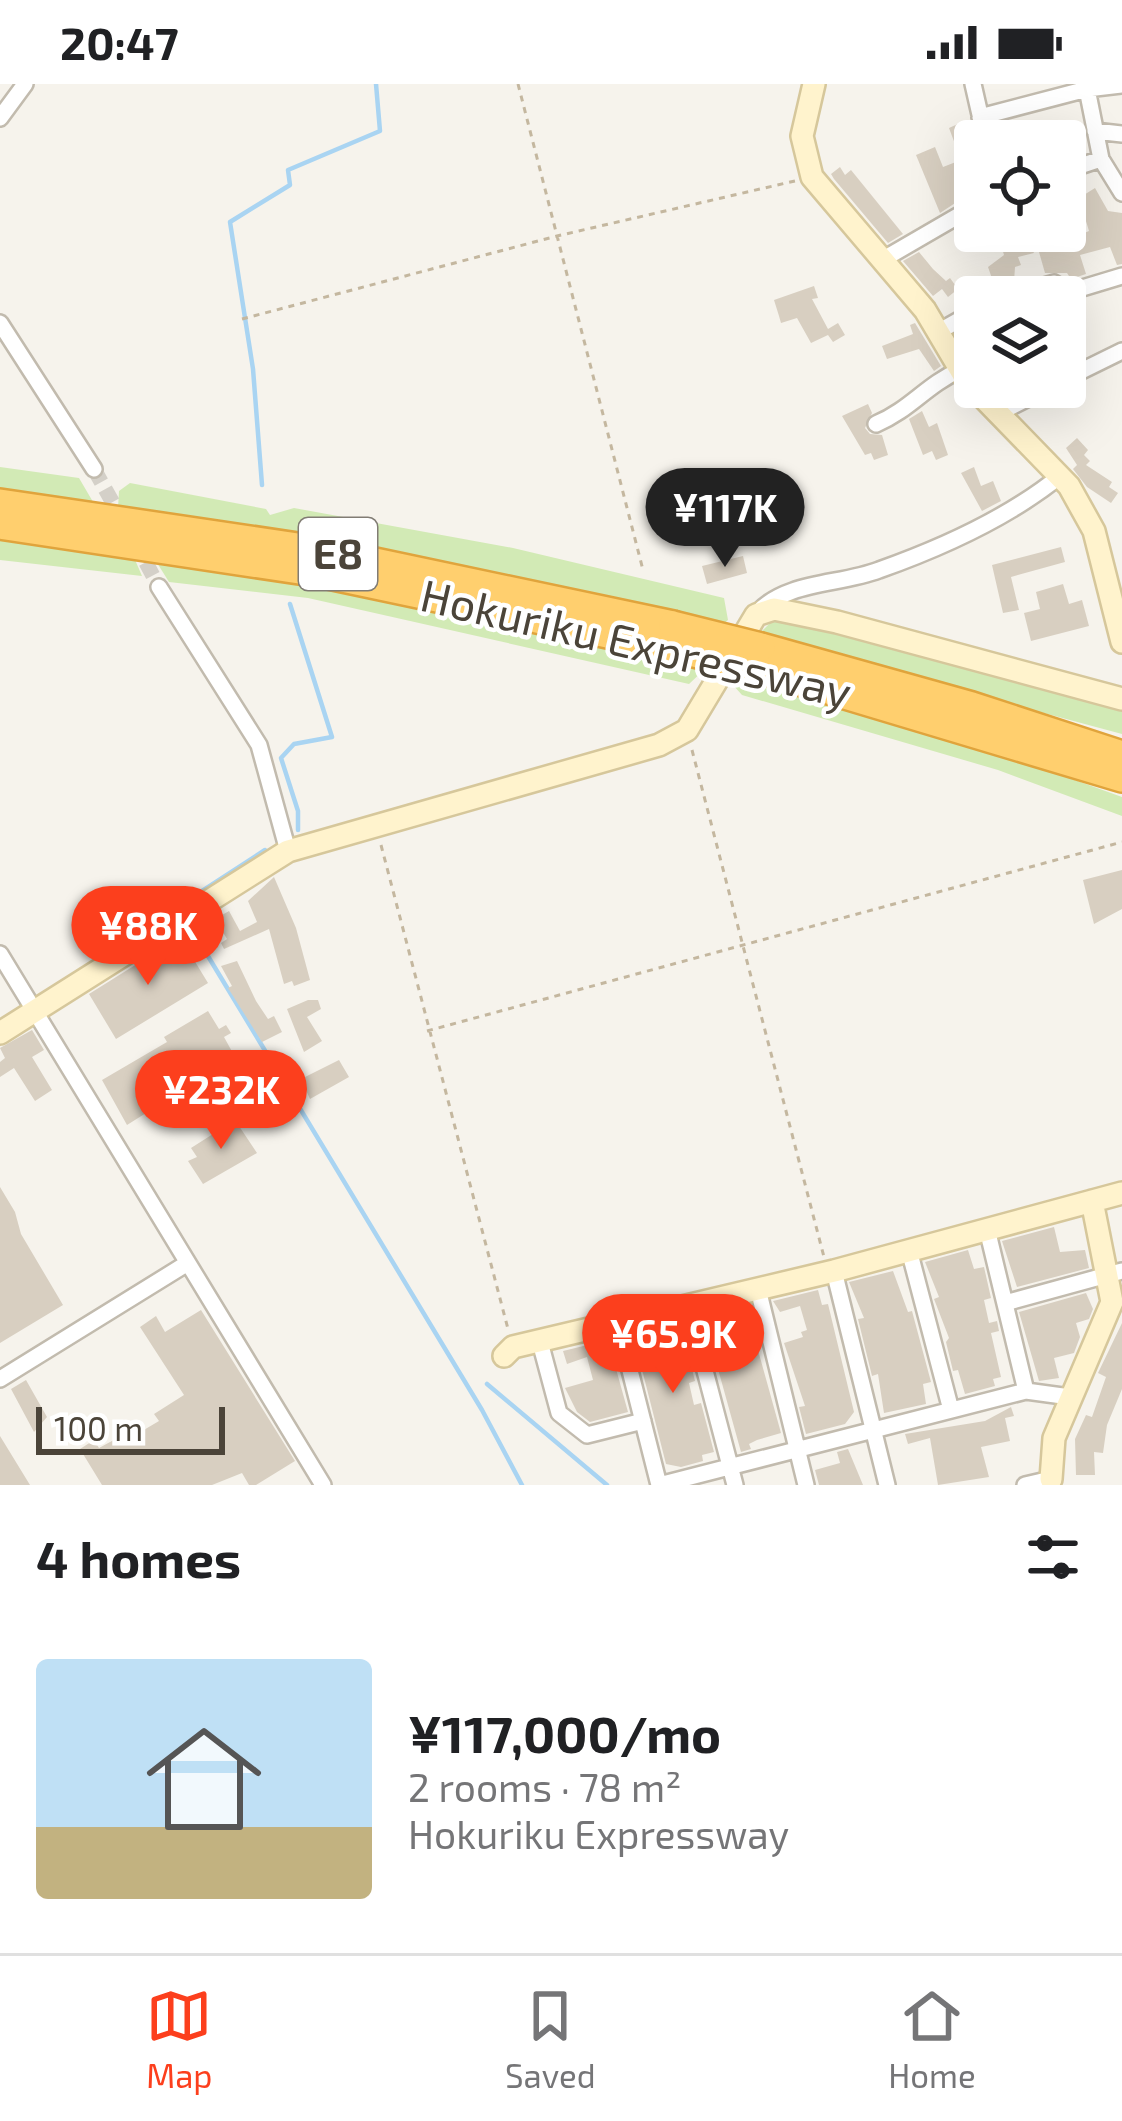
<!DOCTYPE html>
<meta charset="utf-8">
<style>
:root{--surface:#fff;--page:#f6f6f6;--text:#202124;--muted:#757577;--line:#e0e0e0;--accent:#fc3f1d}
body{margin:0;font-family:"Exo 2",sans-serif;background:var(--page);color:var(--text);height:100vh;display:flex;flex-direction:column;font-size:45px;white-space:nowrap}
*{box-sizing:border-box;margin:0}
p{font-size:39px;color:var(--muted)}
.icon{flex:none;width:66px;height:66px;fill:none;stroke:currentColor;stroke-width:2;stroke-linecap:round;stroke-linejoin:round}
.map{position:relative;height:1401px;overflow:hidden}
.sheet{display:flex;flex-direction:column;background:var(--surface);flex:1}
.sheet>*{flex:none}
.buttons{position:absolute;left:954px;top:36px;display:grid;gap:24px}
.buttons a{display:grid;place-items:center;width:132px;height:132px;border-radius:12px;background:var(--surface);box-shadow:0 12px 48px #0002;font-size:60px}
.scale{position:absolute;left:36px;bottom:30px;width:189px;box-sizing:border-box;padding-left:12px;border:6px solid #4b4439;border-top:0;font-size:33px;line-height:42px;white-space:nowrap;color:#4b4439;-webkit-text-stroke:9px #fff;paint-order:stroke}
.price{position:absolute;translate:-50% -102px;padding:0 27px;border-radius:42px;background:var(--accent);color:#fff;font-size:39px;line-height:78px;filter:drop-shadow(0 3px 6px #0008)}
.price::after{content:'';position:absolute;left:50%;top:72px;width:36px;height:27px;margin-left:-18px;background:inherit;clip-path:polygon(0 0,100% 0,50% 100%)}
.price.on{background:#222;color:#fff}
ul{padding:0;list-style:none}
li{display:flex;align-items:center;gap:36px;height:300px;padding:0 36px}
li span{display:grid;place-items:center;flex:none;width:336px;height:240px;border-radius:12px;color:#555}
li>.icon{margin-inline-start:auto}
span .icon{width:144px;height:144px;fill:#fffc;stroke-width:1}
li b{font-size:51px}
h2{display:flex;justify-content:space-between;align-items:center;height:144px;padding:0 36px;font-size:51px}
.status{display:flex;justify-content:space-between;align-items:center;height:84px;padding:0 60px;background:var(--surface);direction:ltr}
.status svg{height:33px;fill:currentColor}
.tabs{display:flex;justify-content:space-around;align-items:center;height:168px;border-top:3px solid var(--line);background:var(--surface);font-size:33px;color:var(--muted)}
.tabs a{display:grid;justify-items:center;gap:6px}
.tabs .on{color:var(--accent)}
.map>svg:first-child{display:block}
.green{fill:#d2eab5}
.lines{fill:none;stroke-linecap:round;stroke-linejoin:round}
.stream{stroke:#a9d4f2;stroke-width:4.5}
.building{fill:#d8cfc1}
.street-tunnel{stroke:#d4d0c8;stroke-width:15;stroke-dasharray:15 8;stroke-linecap:butt}
.street-casing{stroke:#c2bbae;stroke-width:20}
.secondary-casing{stroke:#d6c79b;stroke-width:26}
.highway-casing{stroke:#e0a43c;stroke-width:32}
.path{stroke:#c4b79f;stroke-width:3;stroke-dasharray:6 6;stroke-linecap:butt}
.street{stroke:#fff;stroke-width:15}
.secondary{stroke:#fff3cd;stroke-width:21}
.highway{stroke:#ffcf6e;stroke-width:27}
.highway-bridge-casing{stroke:#e0a43c;stroke-width:32;stroke-linecap:butt}
.highway-bridge{stroke:#ffcf6e;stroke-width:27}
.labels{text-anchor:middle;stroke-width:9;stroke-linejoin:round;paint-order:stroke}
.shield{fill:#fff;stroke:#817c74;stroke-width:3}
.shield-label{font-size:42px;font-weight:bold;fill:#4b4439}
.street-label{font-size:45px;fill:#4b4439;stroke:#fff}
</style>
<div class="status"><b>20:47</b><svg viewBox="0 0 49 12"><path d="M0 12V9h3v3zM5 12V6h3v6zM10 12V3h3v9zM15 12V0h3v12zM26 1h20v11H26zM47 4h2v5h-2z"/></svg></div>
<div class="map">
<svg width="1122" height="1401" viewBox="0 0 1122 1401">
<rect width="100%" height="100%" fill="#f6f3ec"/>
<path class="green" d="M0,383l79,11 17,29 -96,-14z
M130,399l136,26 4,6 24,-7 219,40 211,50 4,22 -7,6 -603,-118 1,-17z
M0,455l133,16 9,21 -142,-16z
M154,474l250,41 301,70 -16,15 -381,-86 -139,-16z
M782,535l340,89v26l-365,-98 14,-14z
M734,589l230,67 158,57v19l-124,-46 -256,-75 -9,-10z"/>
<g class="lines">
<path class="stream" d="M262,401l-9,-116 -23,-147 60,-37 -2,-15 92,-39 -4,-47
M290,520l42,133 -38,7 -13,14 17,53v19
M182,829l-3,-7 86,-56
M188,839l294,487 40,75
M487,1300l120,101"/>
</g>
<path class="building" d="M960,39l15,39v28l-35,23 -24,-58 19,-8 8,20 18,-7 -12,-32z
M840,83l5,8 6,-5 52,64 -15,9 -54,-64 -3,-5z
M1095,104l13,23 14,2v51l-5,1 -7,-18 -30,8 6,19 -15,5 -4,-6h-22l-6,-21 50,-21 -10,-33z
M997,147h25l12,22 -16,4 3,8 -6,2 -1,15 -18,8 -8,-23 16,-12z
M919,168l14,17 13,12 4,-3 8,11 -10,8 -6,-8 -9,7 -30,-35z
M814,202l4,12 -6,1 16,30 10,-6 7,12 -12,7 -5,-7 -17,8 -14,-25 -16,5 -2,-7 -5,-16z
M915,239l26,43 -7,5 -15,-22 -32,10 -5,-13 31,-12 -3,-9z
M868,320l4,9 -7,15 5,6 12,1 6,20 -14,5 -3,-7 -6,2 -23,-39z
M922,327l7,16 8,-4 11,32 -12,5 -4,-9 -9,4 -14,-36z
M1077,354l11,12 -4,5 6,6 -4,4 26,17 -3,5 9,6 -7,10 -24,-16 -14,-18 4,-4 -11,-17z
M974,383l7,19 12,-5 8,20 -19,10 -21,-38z
M1061,463l4,15 -54,15 8,33 -16,3 -11,-48z
M743,472l4,17 -40,11 -5,-18z
M1063,500l6,20 13,-4 7,26 -58,15 -7,-28 16,-4 -4,-17z
M1122,786v39l-28,15 -11,-44z
M274,793l22,51 14,52 -16,6 -2,-5 -8,3 -15,-55 -45,20 -3,-6 6,-4 -12,-20 14,-8 11,20 17,-9 -9,-21z
M180,853l28,46 -92,56 -27,-45z
M237,877l19,40 12,18 6,-3 8,16 -20,10 -34,-54 4,-2 -11,-20z
M308,916h10l3,9 -14,8 15,24 -18,11 -17,-43z
M208,927l11,18 7,-4 5,8 -7,4 11,20 -108,68 -25,-45 65,-38 -3,-5z
M32,946l12,20 -12,7 20,33 -17,11 -21,-33 -14,9v-15l5,-4 -5,-10z
M339,976l10,17 -39,22 -9,-20z
M235,1036l22,33 -54,31 -15,-23 9,-4 -6,-9z
M0,1103l15,25 6,22 42,71 -63,38z
M1054,1143l6,25 25,-2 4,18 -72,19 -15,-46z
M968,1166l6,19 10,-2 7,31 -7,2 5,23 8,-2 2,10 -8,2 10,44 -8,2 2,7 -30,8 -7,-24 -5,1 -7,-29 3,-4 -15,-39 5,-2 -14,-35z
M893,1187l15,41 4,-1 19,71 -8,2 3,20 -42,9 -6,-39 -6,2 -14,-57 6,-1 -15,-36z
M818,1206l4,15 6,-1 26,108 -9,12 -39,10 -7,-27 6,-1 -21,-63 19,-6 -2,-5 6,-2 -7,-24 -20,6 -7,-11z
M1086,1209l7,16 -4,10 -13,4 4,14 -6,16 -20,5 5,20 -20,3 -20,-69z
M746,1223l35,126 -24,7 -8,4 2,5 -10,3 -36,-130 2,-6z
M201,1226l94,151 -39,24h-7l-7,-12 -30,12h-110l-22,-36 14,-9 5,8 35,-19 3,5 22,-13 -5,-7 30,-19 -44,-68 16,-11 9,16z
M1122,1239v66l-15,36 -4,28 -9,-1 1,23h-19l-1,-36 11,-24 6,2 14,-40 -8,-4z
M673,1241l1,6 8,-2 13,52 -6,2 5,22 7,-2 13,49 -12,3 1,6 -22,6 -15,-3 -33,-130z
M608,1256l20,72 -38,10 -13,-10 -12,-24 28,-8 -6,-23 -20,7 -4,-13z
M26,1296l21,37 -13,15 -23,-43z
M1011,1323l3,9 -9,2 5,23 -29,6 8,30 -51,8 -8,-47 -22,6 -3,-10 80,-13z
M0,1352l30,49h-30z
M848,1365l15,36h-44l-4,-15 25,-7 -3,-11z"/>
<g class="lines">
<path class="street-tunnel" d="M94,385l29,52
M135,458l24,45"/>
<g class="street-casing">
<path id="street" d="M973,0l13,57
M1086,0l15,75
M980,33l107,-28 35,-4
M0,34l25,-34
M1095,47l27,3
M1065,87l36,-12 21,34
M882,176l93,-54
M1005,213l49,-14 15,9 53,-16
M0,239l94,146
M938,248l37,-21
M1065,295l57,-28
M997,330l53,-27
M876,340c35,-15 50,-39 84,-54
M159,503l100,158 29,106
M758,528c29,-31 82,-27 121,-42 62,-22 129,-52 181,-94
M0,870l323,531
M987,1145l39,162
M909,1166l42,160
M834,1187l53,214
M758,1205l48,196
M1005,1219l117,-32
M688,1222l47,179
M618,1239l41,162
M540,1258l19,71 28,22 56,-14
M0,1295l186,-115
M659,1401l367,-94 44,6
M1025,1401l26,-6 1,6"/>
</g>
<g class="secondary-casing">
<path id="secondary" d="M814,0l-12,52 10,41 113,133 42,71 102,105 25,45 28,111
M0,949l288,-182 371,-106 28,-15 69,-115 18,-6 63,13 285,77
M504,1272l9,-9 321,-76 288,-78
M1051,1395l3,-41 58,-136 -20,-101"/>
</g>
<g class="highway-casing">
<path id="highway" d="M0,419l318,47 355,75
M0,441l319,48 350,74
M761,563l211,59 150,49
M755,584l367,110"/>
</g>
<path class="path" d="M518,0l125,486
M242,235l315,-83 242,-56
M692,666l132,507
M381,761l127,484
M427,947l695,-189"/>
<use href="#street" class="street"/>
<use href="#secondary" class="secondary"/>
<use href="#highway" class="highway"/>
<g class="highway-bridge-casing">
<path id="highway-bridge" d="M673,541l88,22
M669,563l86,21"/>
</g>
<use href="#highway-bridge" class="highway-bridge"/>
</g>
<g class="labels">
<rect class="shield" x="299" y="434" width="78" height="72" rx="9"/>
<g class="shield-label">
<text x="338" y="485">E8</text>
</g>
<g class="street-label">
<text transform="translate(636 560) rotate(13)" y="16">Hokuriku Expressway</text>
</g>
</g>
</svg>
<div class="buttons">
<a><svg class="icon" aria-label="locate" viewBox="0 0 24 24"><circle cx="12" cy="12" r="6"/><path d="M12 2v4M12 18v4M2 12h4M18 12h4"/></svg></a>
<a><svg class="icon" aria-label="layers" viewBox="0 0 24 24"><path d="M12 4l9 5-9 5-9-5zM3 14l9 5 9-5"/></svg></a>
</div>
<div class="scale">100 m</div>
<b class="price on" style="left:725px;top:486px">¥117K</b>
<b class="price" style="left:148px;top:904px">¥88K</b>
<b class="price" style="left:221px;top:1068px">¥232K</b>
<b class="price" style="left:673px;top:1312px">¥65.9K</b>
</div>
<section class="sheet">
<h2>4 homes<svg class="icon" aria-label="filters" viewBox="0 0 24 24"><path d="M4 7h16M4 17h16"/><circle cx="9" cy="7" r="2"/><circle cx="15" cy="17" r="2"/></svg></h2>
<ul>
<li><span style="background:linear-gradient(#bfe0f5 70%,#c2b280 0)"><svg class="icon" aria-label="home" viewBox="0 0 24 24"><path d="M3 11l9-7 9 7M6 9v11h12V9"/></svg></span><div><b>¥117,000/mo</b><p>2 rooms · 78 m²</p><p>Hokuriku Expressway</p></div></li>
</ul>
</section>
<nav class="tabs">
<a class="on"><svg class="icon" aria-label="map" viewBox="0 0 24 24"><path d="M3 6l6-2 6 2 6-2v14l-6 2-6-2-6 2zM9 4v14M15 6v14"/></svg>Map</a>
<a><svg class="icon" aria-label="saved" viewBox="0 0 24 24"><path d="M7 4h10v16l-5-4-5 4z"/></svg>Saved</a>
<a><svg class="icon" aria-label="home" viewBox="0 0 24 24"><path d="M3 11l9-7 9 7M6 9v11h12V9"/></svg>Home</a>
</nav>
